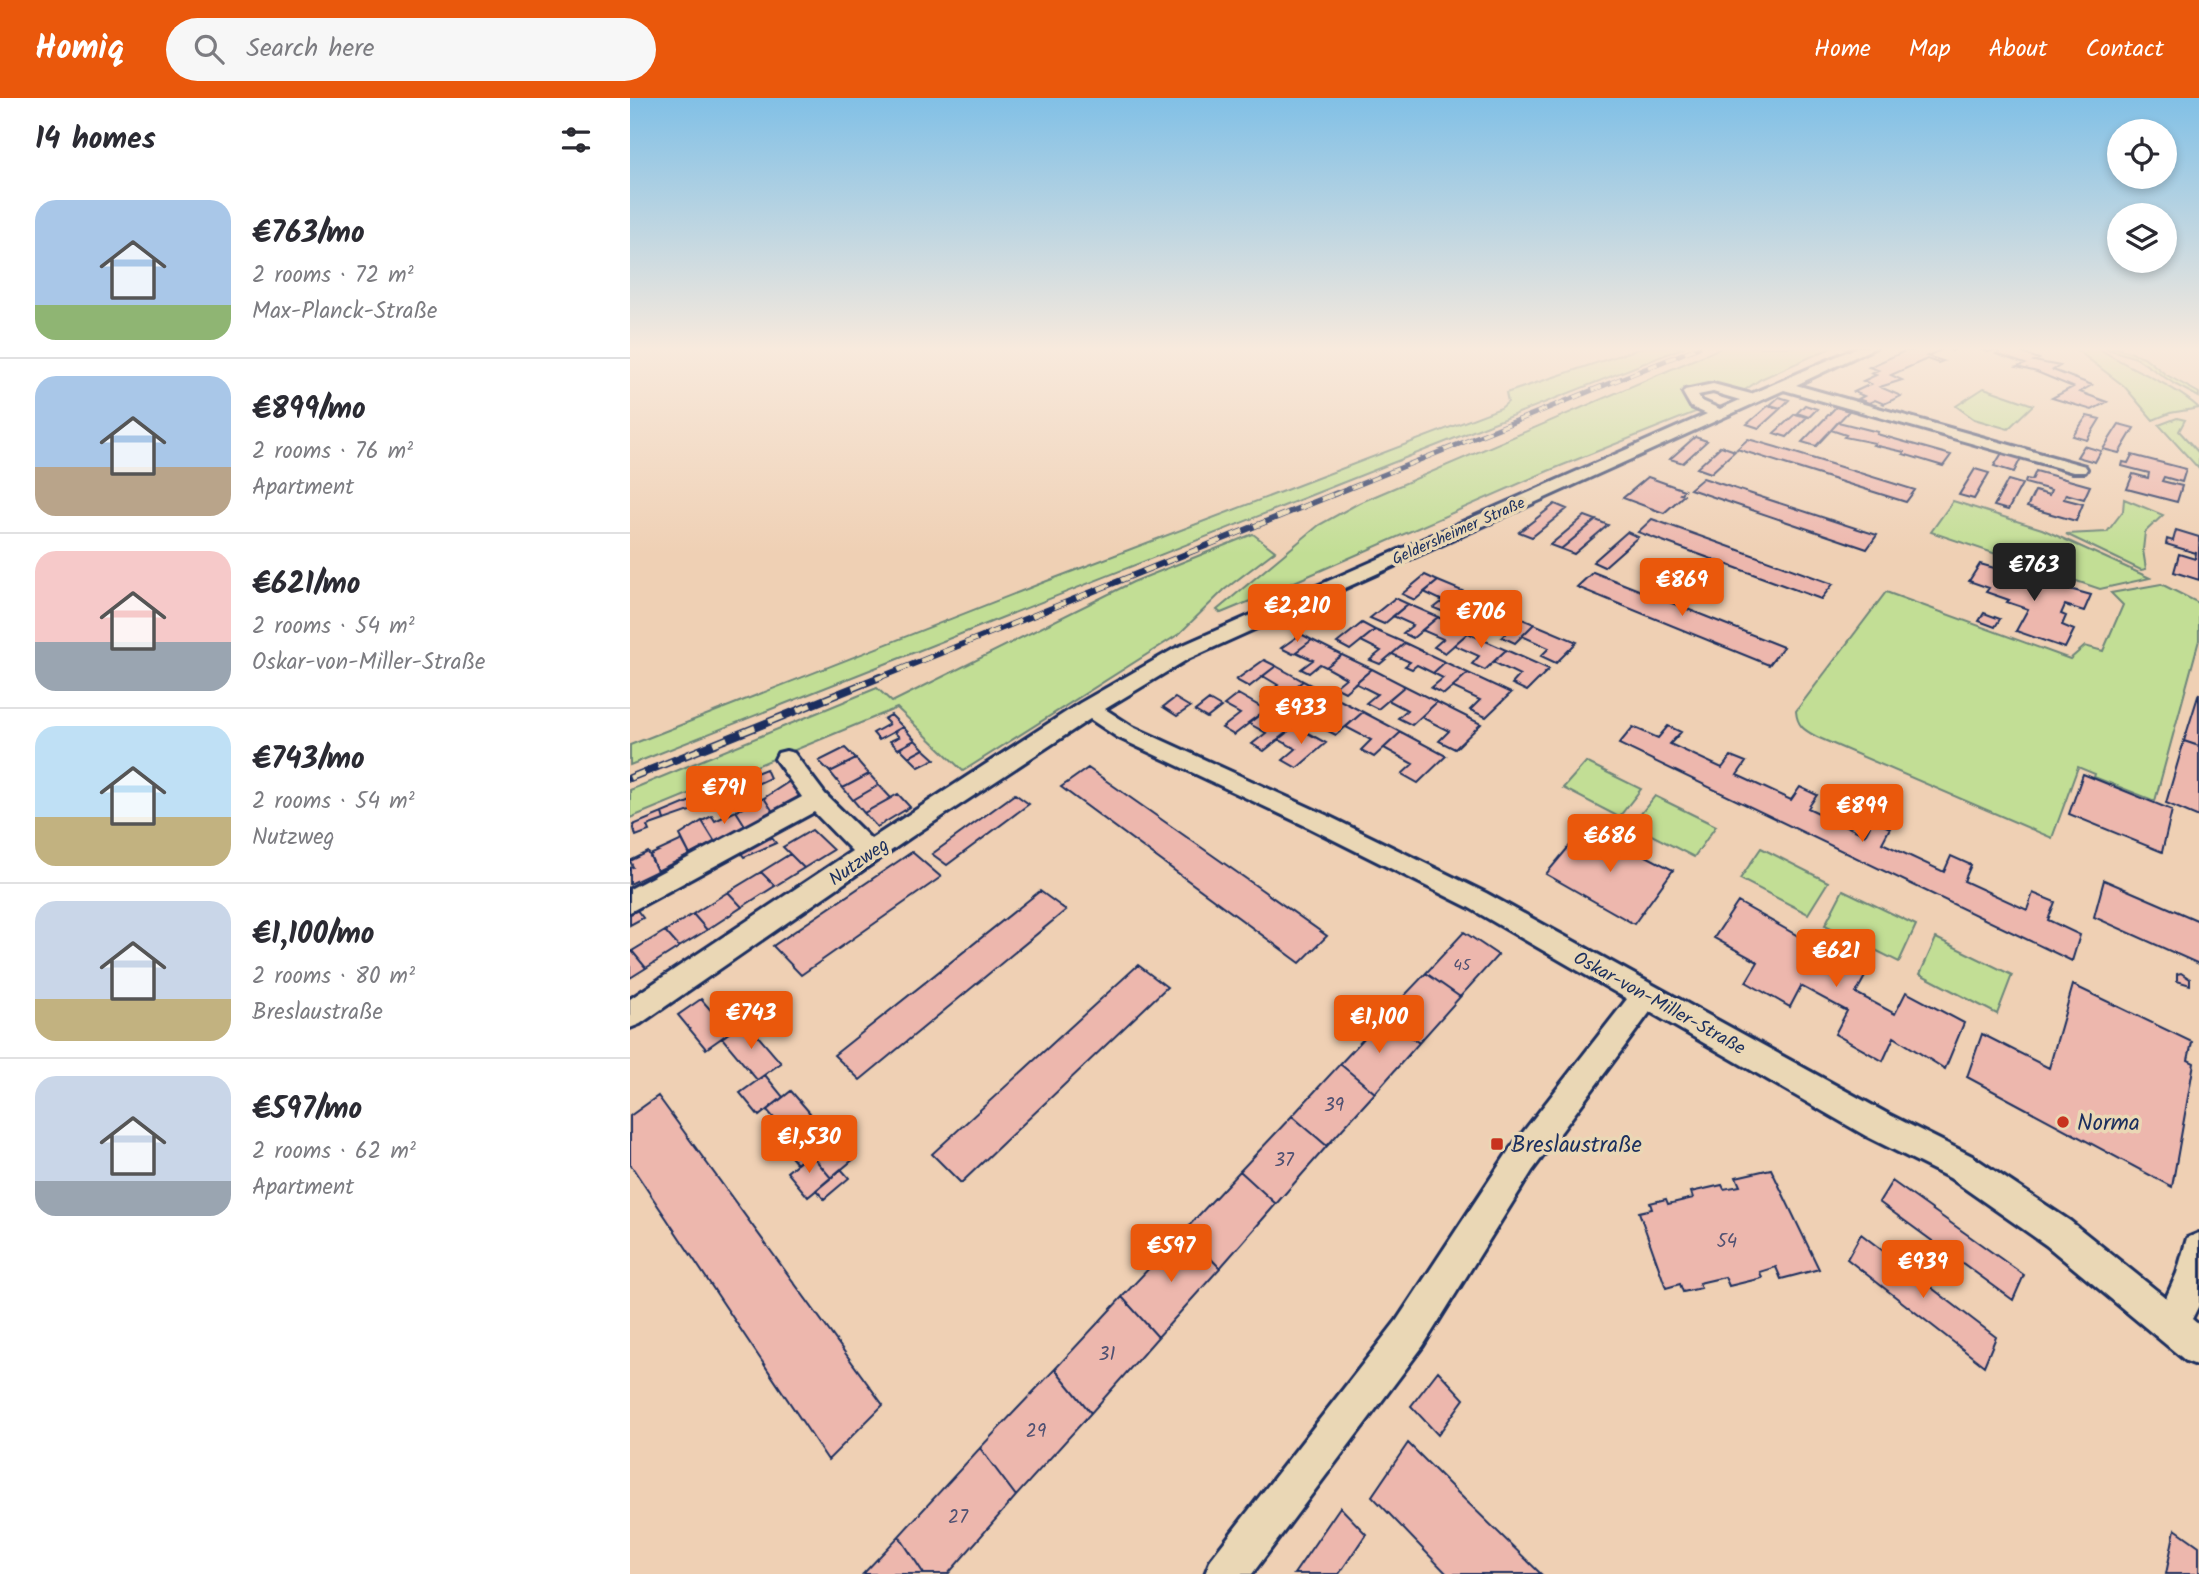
<!DOCTYPE html>
<meta charset="utf-8">
<style>
:root{--surface:#fff;--page:#f7f7f7;--text:#2b2b33;--muted:#7c7c81;--line:#e1e1e2;--accent:#ea580c}
body{margin:0;font-family:Kalam,sans-serif;background:var(--page);color:var(--text);height:100vh;display:flex;flex-direction:column;font-size:26px;white-space:nowrap}
*{box-sizing:border-box;margin:0}
p{font-size:23px;color:var(--muted)}
.icon{flex:none;width:38px;height:38px;fill:none;stroke:currentColor;stroke-width:2;stroke-linecap:round;stroke-linejoin:round}
.map{position:relative;flex:1;overflow:hidden}
.panel{display:flex;flex-direction:column;background:var(--surface);width:630px}
.panel>*{flex:none}
.buttons{position:absolute;left:1477px;top:21px;display:grid;gap:14px}
.buttons a{display:grid;place-items:center;width:70px;height:70px;border-radius:50%;background:var(--surface);box-shadow:0 4px 10px #0003;font-size:35px}
.price{position:absolute;translate:-50% -60px;padding:0 16px;border-radius:7px;background:var(--accent);color:#fff;font-size:23px;line-height:46px;filter:drop-shadow(0 2px 4px #0008)}
.price::after{content:'';position:absolute;left:50%;top:42px;width:21px;height:16px;margin-left:-10px;background:inherit;clip-path:polygon(0 0,100% 0,50% 100%)}
.price.current{background:#222;color:#fff}
ul{padding:0;list-style:none}
li{display:flex;align-items:center;gap:21px;height:175px;padding:0 35px}
li+li{border-top:2px solid var(--line)}
li span{display:grid;place-items:center;flex:none;width:196px;height:140px;border-radius:21px;color:#555}
li>.icon{margin-inline-start:auto}
span .icon{width:84px;height:84px;fill:#fffc;stroke-width:1}
li b{font-size:30px}
h2{display:flex;justify-content:space-between;align-items:center;height:84px;padding:0 35px;font-size:30px}
header{display:flex;align-items:center;gap:42px;box-sizing:border-box;height:98px;padding:0 35px;background:var(--accent);color:#fff}
header strong{font-size:33px}
nav{display:flex;gap:38px;margin-inline-start:auto;font-size:24px}
.search{width:490px;height:63px;background:var(--page);display:flex;align-items:center;gap:18px;box-sizing:border-box;padding:0 24px;border-radius:38px;color:var(--muted);font-size:26px}
main{display:flex;flex:1;min-height:0}
.map>svg:first-child{display:block}
.green{fill:#c2de95;stroke:#6e867a;stroke-width:2}
.building{fill:#edb7ad;stroke:#1b2f5e;stroke-width:2}
.lines{fill:none;stroke-linecap:round;stroke-linejoin:round}
.street-casing{stroke:#1b2f5e;stroke-width:6}
.street{fill:#ead7b5;fill-rule:evenodd}
.rail-far2-casing{stroke:#1b2f5e;stroke-width:5}
.rail-far1-casing{stroke:#1b2f5e;stroke-width:6}
.rail-casing{stroke:#1b2f5e;stroke-width:8}
.rail-far2{stroke:#ead7b5;stroke-width:3.5;stroke-dasharray:10;stroke-linecap:butt}
.rail-far1{stroke:#ead7b5;stroke-width:4.5;stroke-dasharray:12;stroke-linecap:butt}
.rail{stroke:#ead7b5;stroke-width:5;stroke-dasharray:15;stroke-linecap:butt}
.poi-dot{fill:#c8321e;stroke:#ead7b5;stroke-width:2.5}
.labels{text-anchor:middle;stroke-width:7;stroke-linejoin:round;paint-order:stroke}
.far-street-label{font-size:16px;fill:#1b2f5e;stroke:#ead7b5}
.number-label{font-size:16px;fill:#505172}
.street-label{font-size:19px;fill:#1b2f5e;stroke:#ead7b5}
.near-number-label{font-size:19px;fill:#505172}
.near-poi-label{font-size:23px;fill:#1b2f5e;stroke:#ead7b5;text-anchor:start}
</style>
<header>
<strong>Homiq</strong>
<div class="search"><svg class="icon" aria-label="search" viewBox="0 0 24 24"><circle cx="10" cy="10" r="6"/><path d="M15 15l6 6"/></svg>Search here</div>
<nav><a>Home</a><a>Map</a><a>About</a><a>Contact</a></nav>
</header>
<main>
<section class="panel">
<h2>14 homes<svg class="icon" aria-label="filters" viewBox="0 0 24 24"><path d="M4 7h16M4 17h16"/><circle cx="9" cy="7" r="2"/><circle cx="15" cy="17" r="2"/></svg></h2>
<ul>
<li><span style="background:linear-gradient(#a9c7e8 75%,#8fb573 0)"><svg class="icon" aria-label="home" viewBox="0 0 24 24"><path d="M3 11l9-7 9 7M6 9v11h12V9"/></svg></span><div><b>€763/mo</b><p>2 rooms · 72 m²</p><p>Max-Planck-Straße</p></div></li>
<li><span style="background:linear-gradient(#a9c7e8 65%,#b9a48a 0)"><svg class="icon" aria-label="home" viewBox="0 0 24 24"><path d="M3 11l9-7 9 7M6 9v11h12V9"/></svg></span><div><b>€899/mo</b><p>2 rooms · 76 m²</p><p>Apartment</p></div></li>
<li><span style="background:linear-gradient(#f6c9c9 65%,#9aa5b1 0)"><svg class="icon" aria-label="home" viewBox="0 0 24 24"><path d="M3 11l9-7 9 7M6 9v11h12V9"/></svg></span><div><b>€621/mo</b><p>2 rooms · 54 m²</p><p>Oskar-von-Miller-Straße</p></div></li>
<li><span style="background:linear-gradient(#bfe0f5 65%,#c2b280 0)"><svg class="icon" aria-label="home" viewBox="0 0 24 24"><path d="M3 11l9-7 9 7M6 9v11h12V9"/></svg></span><div><b>€743/mo</b><p>2 rooms · 54 m²</p><p>Nutzweg</p></div></li>
<li><span style="background:linear-gradient(#c9d6e8 70%,#c2b280 0)"><svg class="icon" aria-label="home" viewBox="0 0 24 24"><path d="M3 11l9-7 9 7M6 9v11h12V9"/></svg></span><div><b>€1,100/mo</b><p>2 rooms · 80 m²</p><p>Breslaustraße</p></div></li>
<li><span style="background:linear-gradient(#c9d6e8 75%,#9aa5b1 0)"><svg class="icon" aria-label="home" viewBox="0 0 24 24"><path d="M3 11l9-7 9 7M6 9v11h12V9"/></svg></span><div><b>€597/mo</b><p>2 rooms · 62 m²</p><p>Apartment</p></div></li>
</ul>
</section>
<div class="map">
<svg width="1569" height="1476" viewBox="0 0 1569 1476">
<rect width="100%" height="100%" fill="#efd0b4"/>
<filter id="ink" filterUnits="userSpaceOnUse"><feTurbulence type="fractalNoise" baseFrequency=".0143" numOctaves="2"/><feDisplacementMap in="SourceGraphic" scale="14" xChannelSelector="R" yChannelSelector="G"/><feConvolveMatrix kernelMatrix="1 2 1 2 8 2 1 2 1" color-interpolation-filters="sRGB"/></filter>
<g filter="url(#ink)">
<path class="green" d="M1014,249h41l-1055,418v-20l417,-164 454,-173 7,-6 -2,-9z
M1093,249h110l-72,32 -22,15 -44,-4 8,19 -155,62 -281,123 -46,19 -4,-3 102,-85 40,-22z
M1443,249c7,0 21,-2 27,2 31,21 70,33 99,59l-29,5 -17,7 -29,-34z
M1484,249l30,10 21,17 34,19v4l-23,-12 -40,-27 -31,-10z
M1354,290l49,17 -25,24 -34,-10 -18,-13z
M1547,320l8,2 -6,11 20,22v16l-40,-44z
M1494,401l39,16 -18,17 -2,18 3,19 -5,1 -75,-36 41,-2 16,-21z
M1323,403l89,28 108,49 -50,11 -169,-57z
M623,436l22,17 -51,39 -45,44 -216,137 -66,-63 -267,110v-28l247,-102 15,14 241,-120z
M1531,486l38,19v37l-44,161 -61,-24 1,-3 -17,-7 -26,71 -235,-101c-13,-7 -20,-11 -21,-26l90,-119 184,67 15,-13 18,5 20,-46 -12,-12z
M956,664l55,27 -22,28 -56,-29z
M1025,698l61,30 -22,31 -62,-32z
M1131,750l67,34 -20,32 -68,-35z
M1213,792l73,35 -17,37 -74,-37z
M1306,840l76,37 -15,39 -77,-40z"/>
<path class="building" d="M1330,249l-8,4 -7,-3 -18,8 16,5 -5,2 -11,-4 -36,16 11,5 -22,7 21,9 -17,8 -9,-4 -6,3 -11,-4 6,-3 -10,-4 17,-8 -8,-3 13,-6 -5,-2 7,-3 -9,-3 36,-16h9l-8,-4z
M1344,249h37l-2,1 30,11 -5,2 26,5 -7,4 39,15 -12,7 27,10 -15,8 -40,-12 21,-11 -36,-15 -20,-5 8,-3 -29,-10 3,-2 -5,-2 -6,2z
M1149,299l10,3 -8,8 -11,-3z
M1175,307l12,4 -8,8 -12,-4z
M1138,308l12,3 -21,19 -12,-4z
M1206,309l13,4 -33,35 -14,-4z
M1165,316l12,3 -20,20 -13,-4z
M1457,318l13,3 -13,21 -14,-4z
M1208,324l40,10 -1,2 74,21 -8,11 -40,-12 1,-2 -31,-7 2,-2 -31,-6 2,-2 -15,-5z
M1489,326l15,4 -15,25 -16,-4z
M1065,339l12,4 -24,22 -13,-4z
M1118,341l28,8 139,43 -9,12 -169,-53z
M1091,348l14,5 -24,22 -14,-5z
M1454,348l17,5 -6,11 -18,-5z
M1372,355l19,5 -7,14 -20,-6z
M1502,357l54,14 -4,13 -18,-5 -2,4 20,5 -5,16 -50,-13 6,-15 15,4 1,-5 -27,-7 1,-4 5,1z
M1345,371l14,4 -15,26 -15,-4z
M1406,373l54,15 -6,13 -18,-5 -2,5 19,5 -7,17 -49,-14 8,-16 14,4 2,-5 -26,-7 1,-4 6,1z
M1018,379l36,13 -4,4 4,1 -20,18 -41,-15z
M1073,380l137,45 37,12 -10,14 -177,-60z
M1378,382l14,4 -14,26 -14,-4z
M925,406l12,5 -35,28 -13,-5z
M955,418l11,4 -35,29 -11,-4z
M1022,421l70,25 111,40 -12,15 -183,-67z
M966,422l12,5 -34,29 -13,-5z
M1546,432l23,7v43l-25,-8 5,-18 16,5 1,-6 -30,-9 1,-5 6,2z
M997,434l11,5 -34,30 -11,-5z
M1350,466l111,31 -7,16 -19,-6 -4,9 5,2 -4,9 12,5 -9,18 -49,-17 12,-22 -21,-7 2,-2 -23,-8 3,-4 -20,-7z
M963,474l89,35 101,40 -14,18 -192,-78z
M795,477l13,6 -23,19 -13,-6z
M808,483l29,12 -23,19 -10,-4 9,-7 -19,-9z
M837,495l29,15 -21,19 -11,-5 9,-8 -21,-9z
M765,500l13,6 -24,20 -14,-6z
M778,506l30,13 -25,21 -10,-5 10,-8 -20,-9z
M866,510l38,16 -19,19 -13,-6 7,-7 -25,-11z
M1354,515l16,6 -5,8 -16,-6z
M808,519l30,16 -23,20 -11,-6 9,-8 -21,-9z
M732,525l13,7 -25,20 -13,-7z
M904,526l43,18 -21,21 -15,-7 8,-8 -27,-12z
M745,532l30,13 -25,21 -10,-4 11,-9 -20,-10z
M838,535l38,17 -21,20 -13,-6 7,-8 -25,-11z
M671,536l11,6 -19,14 -12,-6z
M682,542l30,15 -16,12 -6,-3 -11,9 -8,-4 12,-9 -17,-8z
M775,545l40,19 -12,11 -16,-8 -5,4 -7,-3 5,-4 -18,-8z
M876,552l43,19 -22,22 -15,-7 8,-9 -27,-13z
M712,557l30,14 -27,23 -10,-5 11,-9 -20,-11z
M634,562l12,6 -27,21 -13,-7z
M815,564l23,11 -24,21 -13,-6 12,-10 -10,-5z
M646,568l27,15 -29,23 -12,-6 16,-13 -15,-9z
M742,571l33,17 -27,23 -12,-6 11,-9 -22,-11z
M838,575l43,20 -25,24 -16,-7 10,-10 -28,-13z
M673,583l29,15 -29,23 -12,-6 13,-11 -16,-9z
M775,588l32,16 -25,23 -14,-7 9,-8 -19,-10z
M1569,595v53l-15,-5z
M608,596l28,16 -32,25 -12,-7 18,-14 -16,-9z
M702,598l31,16 -27,23 -14,-7 12,-10 -17,-10z
M545,600l15,9 -13,9 -14,-9z
M579,602l12,7 -14,11 -12,-7z
M807,604l44,22 -26,25 -16,-8 10,-10 -28,-14z
M636,612l29,16 -31,25 -12,-7 14,-11 -18,-10z
M733,614l38,20 -27,25 -13,-7 10,-10 -25,-13z
M261,617l12,12 -24,13 -6,-7 16,-9 -5,-5z
M665,628l31,17 -29,25 -14,-8 13,-11 -18,-10z
M1038,628l13,6 -11,12 52,24 9,-12 15,6 -9,13 54,25 9,-13 17,8 -9,13 57,27 8,-15 17,8 -8,15 62,29 7,-16 20,9 -7,16 63,29 6,-17 22,9 -7,18 32,15 -8,26 -453,-217 14,-17 25,11z
M273,629l12,13 -17,9 -8,-8 9,-4 -5,-5z
M771,634l45,24 -28,27 -16,-9 11,-10 -29,-16z
M285,642l9,9 -15,8 -9,-9z
M1554,643l15,5v71l-33,-14z
M215,650l11,11 -26,13 -11,-11z
M294,651l11,10 -16,8 -10,-10z
M226,661l13,15 -26,14 -13,-16z
M458,670l167,117 72,51 -27,27 -239,-176z
M136,671l4,9 -15,7 -4,-10z
M239,676l10,11 -26,15 -10,-12z
M1453,676l89,36 -10,42 -93,-38z
M121,677l4,10 -29,11 -3,-9z
M160,683l12,18 -28,14 -10,-15z
M249,687l12,13 -27,15 -11,-13z
M76,696l3,9 -13,6 -3,-9z
M268,696l12,13 -33,20 -13,-14z
M385,696l14,10 -82,61 -15,-11z
M134,700l10,15 -28,14 -10,-16z
M63,702l3,9 -32,11 -2,-7z
M106,713l10,16 -31,15 -13,-21 10,-5 3,5z
M32,715l2,7 -17,6 2,5 -13,5 -3,-11z
M72,723l13,21 -25,13 -10,-20z
M957,727l86,45 -39,54 -88,-50z
M182,732l21,20 -29,18 -21,-21z
M138,735l8,10 -32,14 -6,-8z
M52,742l8,15 -33,16 -7,-16z
M18,754l9,19 -27,13v-16l3,-1 -3,-6z
M282,754l29,25 -140,98 -28,-29z
M160,756l14,14 -29,18 -14,-14z
M131,774l14,14 -33,21 -14,-15z
M1474,782l95,41v43l-105,-47z
M410,793l26,19 -206,170 -26,-25z
M98,794l14,15 -35,23 -14,-16z
M1108,804l85,48 2,-2 43,23 -12,22 39,21 11,-22 58,31 -19,46 -51,-32 -11,24 -48,-27 12,-23 -46,-25 -11,21 -44,-25 12,-20 -44,-24z
M3,807l10,13 -13,7v-18z
M63,816l14,16 -28,17 -14,-16z
M35,833l14,16 -33,21 -14,-17z
M834,834l34,23 -38,42 -34,-24z
M2,853l14,17 -16,10v-26z
M508,867l29,22 -206,196 -29,-29z
M796,875l34,24 -41,46 -35,-26z
M1551,875l9,6v6l-13,-4v-7z
M1443,887l119,57 -4,18 6,3 -22,124 -205,-110 15,-43 67,34z
M71,901l29,33 -24,17 -28,-34z
M103,909l12,14 -15,11 -12,-14z
M754,919l35,26 -44,50 -35,-29z
M115,923l36,42 -24,17 -35,-42z
M710,966l35,29 -48,53 -35,-30z
M135,977l18,22 -24,19 -19,-23z
M161,993l19,22 -24,20 -19,-23z
M28,998l225,309 -55,55 -198,-296v-48z
M662,1018l35,30 -51,58 -36,-33z
M172,1022l20,24 -25,20 -20,-24z
M205,1036l20,24 -24,20 -21,-25z
M180,1055l21,25 -23,19 -21,-25z
M211,1071l8,9 -25,21 -8,-9z
M1141,1071l48,100 -38,10 -5,-12 -16,5 2,6 -33,8 -4,-9 -26,6 2,5 -18,4 -3,-8 -14,4 -27,-76 13,-3 -2,-6 16,-4 2,5 25,-6 -2,-6 31,-7 2,4 16,-3 -4,-9z
M610,1073l36,33 -56,64 -36,-37z
M1262,1083l132,94 -11,25 -134,-98z
M554,1133l36,37 -62,69 -36,-40z
M1231,1136l135,103 -12,29 -137,-107z
M492,1199l36,40 -67,76 -36,-44z
M425,1271l36,44 -75,83 -36,-48z
M808,1273l26,28 -26,36 -27,-29z
M778,1345l45,45 88,86h-94l-75,-78z
M350,1350l36,48 -68,78h-24l-25,-38z
M710,1409l26,27 -27,40h-45z
M1545,1431l24,17v28h-33z
M269,1438l25,38h-61z"/>
<g class="lines">
<g class="street-casing">
<path id="street" d="M1228,249h18l-80,38 289,81 2,3 -2,3h-12l-289,-82 -596,269 -83,50 28,18 193,88 160,78 402,221 84,42 98,65 96,77 11,-25 10,-35 12,-5v72l-7,14 7,6v41l-13,-5 -140,-116 -96,-67 -84,-42 -216,-124 -118,159 -109,175 -171,228h-47l6,-15 186,-239 113,-171 117,-150 -159,-92 -160,-80 -191,-90 -27,-18 -179,118 -271,187 -10,4v-29l222,-148 -38,-39 -184,100v-23l172,-92 -27,-38 3,-6 8,-2 8,2 31,41 46,45 209,-136 94,-54 533,-235 -16,-7 -8,-14 2,-3 28,-6 38,10zM1083,294l27,8 -20,9 -18,-8 -4,-6z"/>
</g>
<use href="#street" class="street"/>
<g class="rail-far2-casing">
<path id="rail-far2" d="M703,397l366,-148"/>
</g>
<g class="rail-far1-casing">
<path id="rail-far1" d="M246,581l461,-186"/>
</g>
<g class="rail-casing">
<path id="rail" d="M0,680l250,-101"/>
</g>
<use href="#rail-far2" class="rail-far2"/>
<use href="#rail-far1" class="rail-far1"/>
<use href="#rail" class="rail"/>
</g>
</g>
<linearGradient id="sky" x2="0" y2="1"><stop stop-color="#81c0e6"/><stop offset="0.55" stop-color="#f8eadd"/><stop offset="1" stop-color="#f8eadd" stop-opacity="0"/></linearGradient>
<rect width="1569" height="456" fill="url(#sky)"/>
<g class="poi-dot">
<circle cx="1433" cy="1024" r="7"/>
<rect x="860" y="1039" width="14" height="14" rx="3.5"/>
</g>
<g class="labels">
<g class="far-street-label">
<text transform="translate(828 432) rotate(-24)" y="6">Geldersheimer Straße</text>
</g>
<g class="number-label">
<text x="832" y="872">45</text>
</g>
<g class="street-label">
<text transform="translate(228 763) rotate(-35)" y="7">Nutzweg</text>
<text transform="translate(1030 904) rotate(29)" y="7">Oskar-von-Miller-Straße</text>
</g>
<g class="near-number-label">
<text x="704" y="1013">39</text>
<text x="654" y="1068">37</text>
<text x="1097" y="1149">54</text>
<text x="477" y="1262">31</text>
<text x="406" y="1339">29</text>
<text x="328" y="1425">27</text>
</g>
<g class="near-poi-label">
<text x="1447" y="1032">Norma</text>
<text x="881" y="1054">Breslaustraße</text>
</g>
</g>
</svg>
<div class="buttons">
<a><svg class="icon" aria-label="locate" viewBox="0 0 24 24"><circle cx="12" cy="12" r="6"/><path d="M12 2v4M12 18v4M2 12h4M18 12h4"/></svg></a>
<a><svg class="icon" aria-label="layers" viewBox="0 0 24 24"><path d="M12 4l9 5-9 5-9-5zM3 14l9 5 9-5"/></svg></a>
</div>
<b class="price current" style="left:1404px;top:505px">€763</b>
<b class="price" style="left:1052px;top:520px">€869</b>
<b class="price" style="left:667px;top:546px">€2,210</b>
<b class="price" style="left:851px;top:552px">€706</b>
<b class="price" style="left:671px;top:648px">€933</b>
<b class="price" style="left:94px;top:728px">€791</b>
<b class="price" style="left:1232px;top:746px">€899</b>
<b class="price" style="left:980px;top:776px">€686</b>
<b class="price" style="left:1206px;top:891px">€621</b>
<b class="price" style="left:121px;top:953px">€743</b>
<b class="price" style="left:749px;top:957px">€1,100</b>
<b class="price" style="left:179px;top:1077px">€1,530</b>
<b class="price" style="left:541px;top:1186px">€597</b>
<b class="price" style="left:1293px;top:1202px">€939</b>
</div>
</main>
